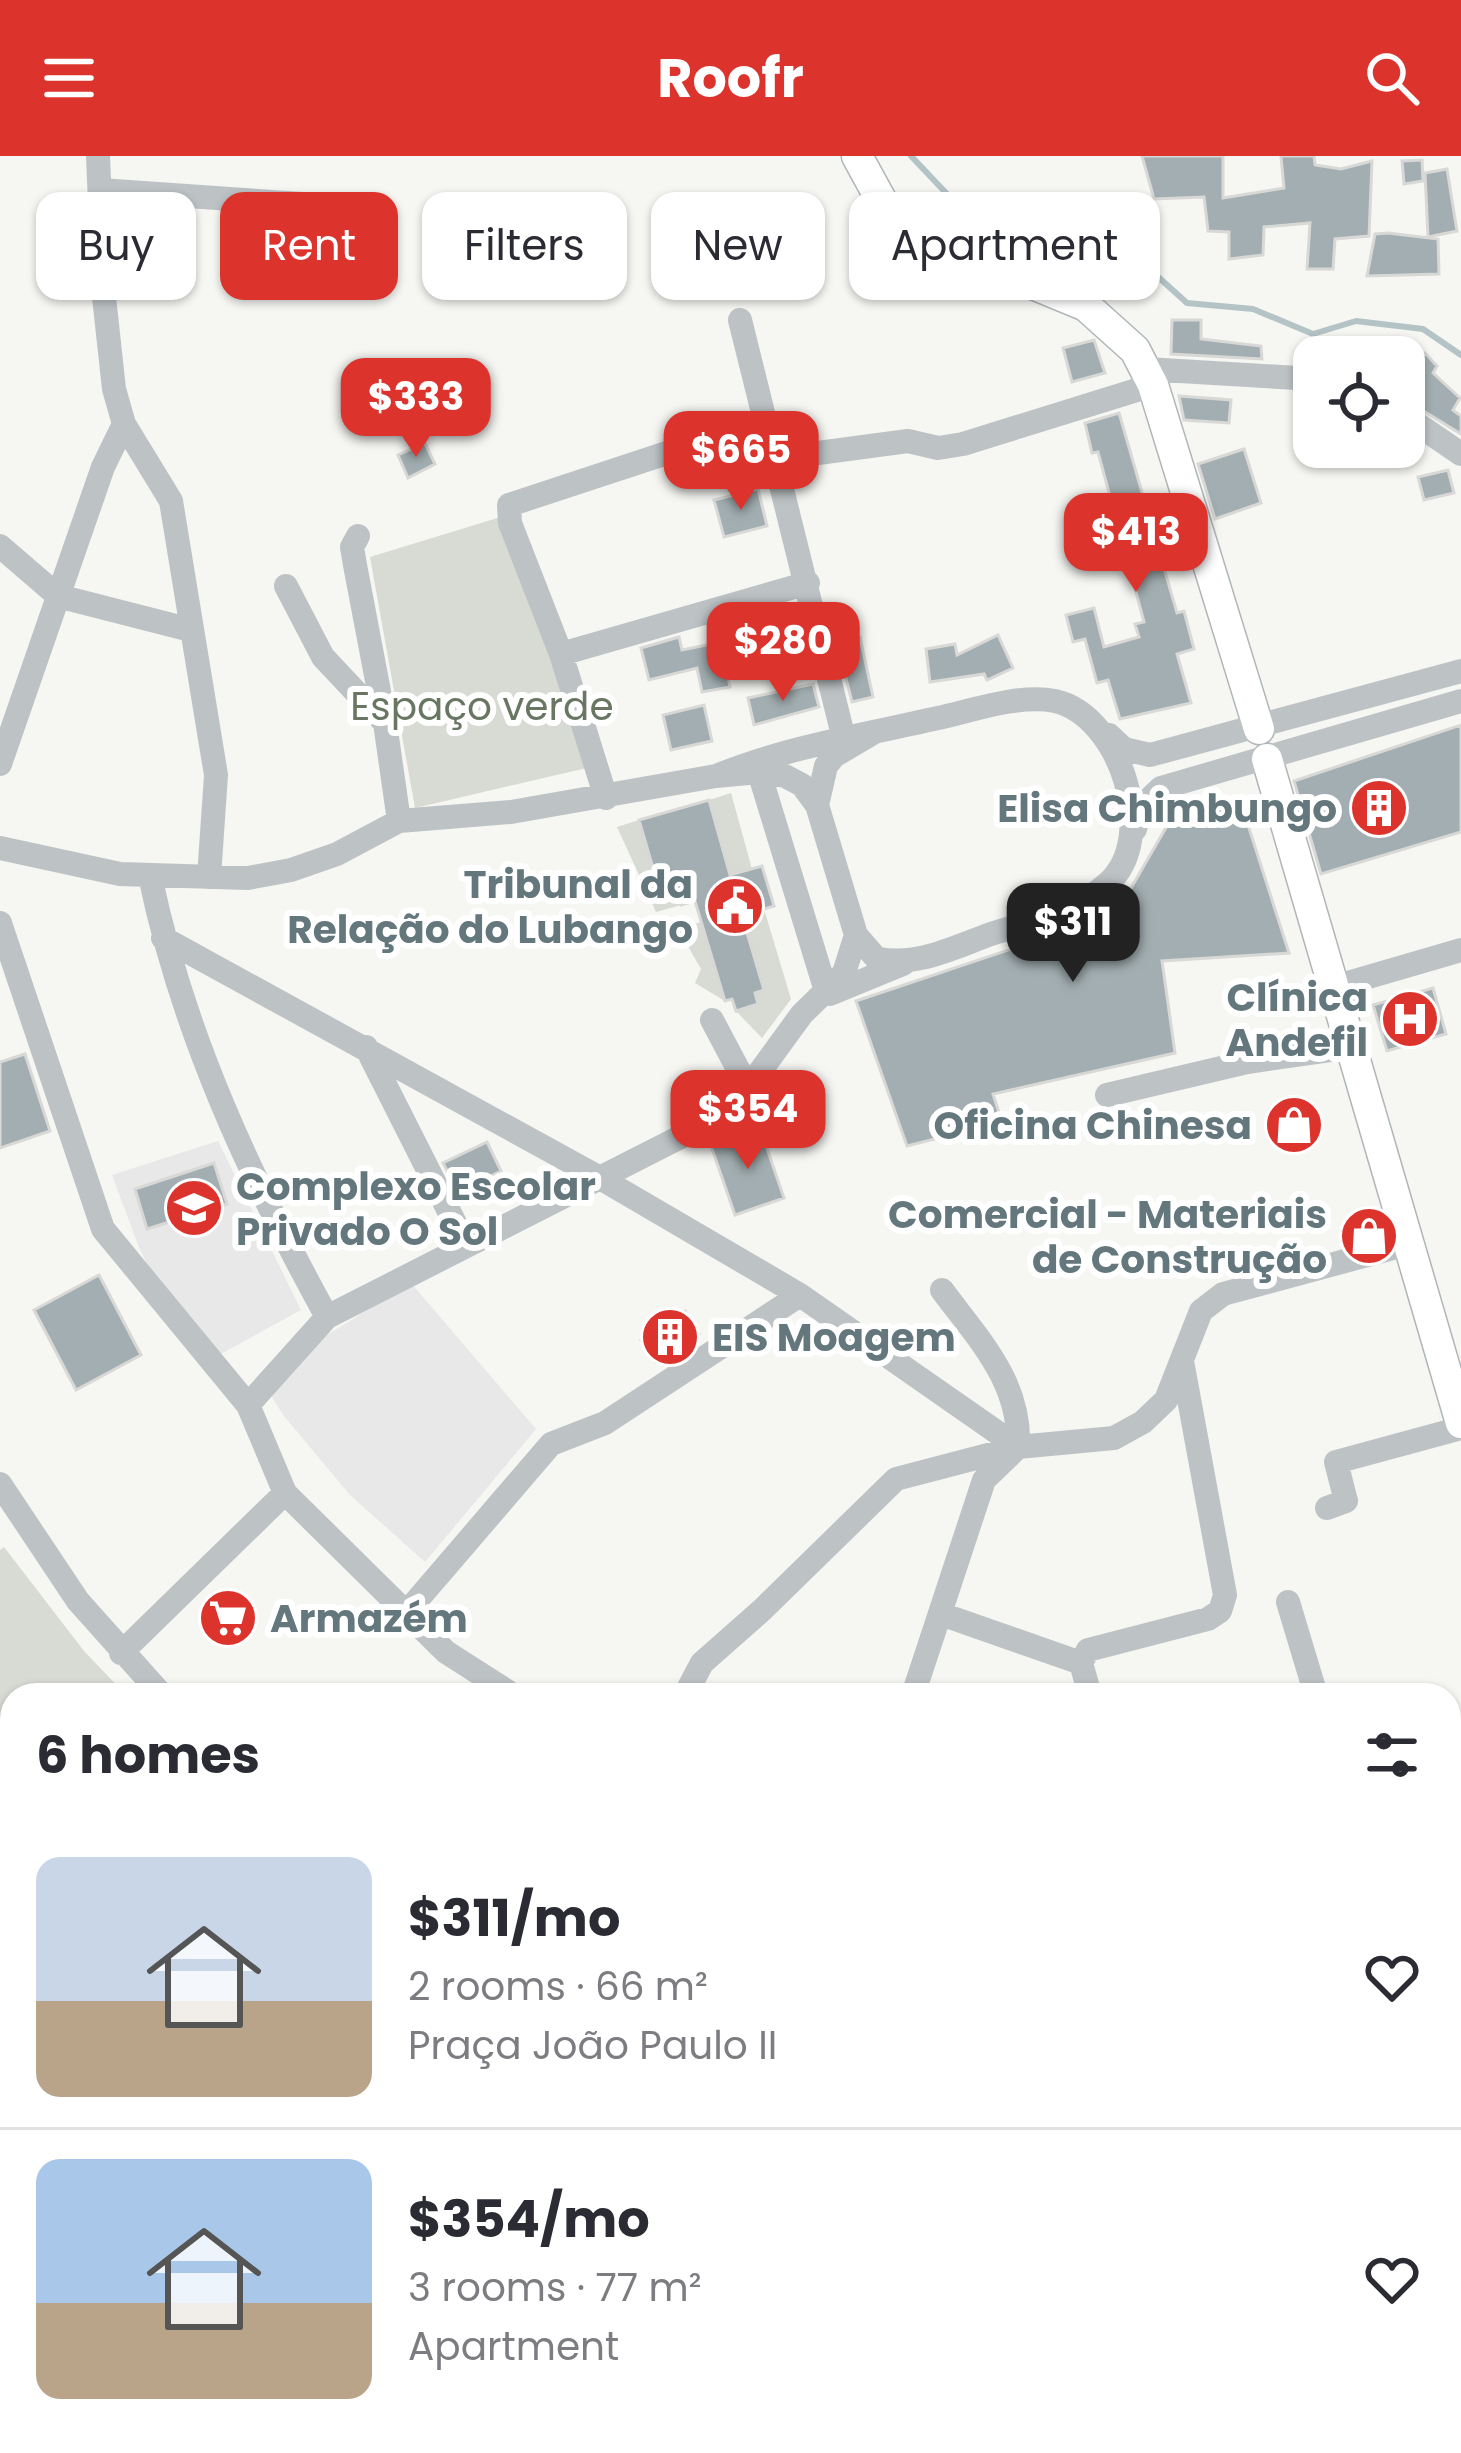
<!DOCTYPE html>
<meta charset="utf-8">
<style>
:root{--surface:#fff;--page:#f2f2f3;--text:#2b2b33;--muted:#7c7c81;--line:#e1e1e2;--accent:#dc342d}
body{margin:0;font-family:Poppins,sans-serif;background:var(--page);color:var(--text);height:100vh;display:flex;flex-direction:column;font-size:45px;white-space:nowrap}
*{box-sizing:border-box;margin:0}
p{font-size:39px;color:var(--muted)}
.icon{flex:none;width:66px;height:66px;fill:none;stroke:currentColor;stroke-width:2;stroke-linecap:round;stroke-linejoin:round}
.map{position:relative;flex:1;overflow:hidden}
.side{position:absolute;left:0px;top:1527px;width:1461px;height:771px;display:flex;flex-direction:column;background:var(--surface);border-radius:36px 36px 0 0;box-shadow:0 3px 9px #0004}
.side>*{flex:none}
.banner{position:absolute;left:36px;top:36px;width:1389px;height:108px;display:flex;gap:24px}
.controls{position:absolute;left:1293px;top:180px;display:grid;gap:24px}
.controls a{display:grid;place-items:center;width:132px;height:132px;border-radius:24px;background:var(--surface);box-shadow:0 3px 9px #0004;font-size:60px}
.price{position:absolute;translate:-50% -102px;padding:0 27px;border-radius:24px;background:var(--accent);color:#fff;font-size:39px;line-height:78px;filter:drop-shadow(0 3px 6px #0008)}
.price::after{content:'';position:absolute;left:50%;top:72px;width:36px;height:27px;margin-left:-18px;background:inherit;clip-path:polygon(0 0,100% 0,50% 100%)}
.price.current{background:#222;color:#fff}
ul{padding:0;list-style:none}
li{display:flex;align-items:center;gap:36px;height:300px;padding:0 36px}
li+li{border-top:3px solid var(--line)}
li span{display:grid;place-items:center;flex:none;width:336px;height:240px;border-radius:24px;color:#555}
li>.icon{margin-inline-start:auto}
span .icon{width:144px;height:144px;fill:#fffc;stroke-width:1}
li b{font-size:51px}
h2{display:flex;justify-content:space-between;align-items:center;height:144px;padding:0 36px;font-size:51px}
.pill{padding:0 42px;border-radius:24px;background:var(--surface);box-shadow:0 3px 9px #0004;font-size:42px;line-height:108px}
.pill.current{background:var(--accent);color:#fff}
header{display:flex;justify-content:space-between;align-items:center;height:156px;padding:0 36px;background:var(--accent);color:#fff;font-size:54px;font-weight:700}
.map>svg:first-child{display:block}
.built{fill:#e7e8e7}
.green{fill:#d7dbd3}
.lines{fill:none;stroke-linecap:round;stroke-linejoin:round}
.stream{stroke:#b4c3c5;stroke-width:6}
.building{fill:#a2aeb1;stroke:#d8d8d6;stroke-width:3}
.major-casing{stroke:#afb6b8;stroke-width:33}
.minor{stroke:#bdc3c5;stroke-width:24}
.major{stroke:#fff;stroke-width:30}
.labels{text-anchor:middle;stroke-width:12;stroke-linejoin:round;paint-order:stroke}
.park-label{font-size:39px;fill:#697661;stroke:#fff}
.poi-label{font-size:39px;font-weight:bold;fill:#63777d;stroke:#fff;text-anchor:end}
</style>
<header><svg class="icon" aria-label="menu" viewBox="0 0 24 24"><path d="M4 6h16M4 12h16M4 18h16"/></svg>Roofr<svg class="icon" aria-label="search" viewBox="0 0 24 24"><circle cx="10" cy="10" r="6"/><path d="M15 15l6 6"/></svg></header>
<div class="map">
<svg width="1461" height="2297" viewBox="0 0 1461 2297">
<rect width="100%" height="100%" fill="#f6f6f3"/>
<path class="built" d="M218,985l83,169 -100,55 -61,-115 -28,-75z
M411,1127l125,146 -111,133 -75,-67 -66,-79 -25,-39z"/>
<path class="green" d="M504,360l87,251 -176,41 -45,-251z
M731,637l21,76 -22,6 -21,-75z
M639,664l21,72 32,-9 1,5 -15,5 3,12 -25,7 -39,-85z
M764,753l27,90 -29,39 -26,-27 21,-6 -15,-89z
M701,766l24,79 -30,-18 6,-14 -23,-40z
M4,1391l80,104 42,44h-114v359l-12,14v-518z"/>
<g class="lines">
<path class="stream" d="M911,0l36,38 29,11 31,19 45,13 54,35 50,3 31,28 66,6 60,25 43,-13 67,8 38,26"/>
</g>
<path class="building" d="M1142,0h81v42l61,-10 -3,-32h33l1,9 26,4 31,-8 -3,75 -34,3 -2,30h-26l3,-46 -46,4 -1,28 -34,4v-27l-21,-1 -4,-34 -50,2z
M1422,4l1,21 -19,3 -2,-23z
M1447,13l10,62 -29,6 -3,-64z
M1388,77l50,6 1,35 -72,2 8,-42z
M1172,164h29v19l60,7 1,13 -91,-5z
M1094,184l11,33 -33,9 -9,-34z
M1425,197l12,13 -4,7 27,25 -7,12 8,6v18l-57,-35v-20z
M1179,240l52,4 -2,23 -45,-3z
M1119,257l58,200 7,-2 10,38 -17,5 14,49 -71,16 -12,-39 -11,3 -12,-44 -12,3 -7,-27 28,-7 10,39 35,-10 -4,-13 9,-2 -46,-170 -6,1 -7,-30z
M425,287l10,21 -27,14 -10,-23z
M1244,293l17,54 -46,16 -17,-55z
M1448,314l6,23 -30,7 -6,-23z
M758,333l9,37 -43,11 -10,-37z
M998,479l15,33 -26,12 -3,-6 -54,8 -4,-33 29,-5 2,11z
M679,481l3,13 39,-8 9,45 -28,5 -5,-24 -48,12 -8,-32z
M860,481l13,60 -21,5 -15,-60z
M813,528l6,23 -65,18 -6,-27z
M704,549l8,36 -41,9 -8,-35z
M1461,569v107l-140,42 -27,-93z
M1239,641l50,156 -127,8 13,92 -182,41 9,28 -95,24 -51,-145 260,-87 55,-95z
M709,644l21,75 32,-9 12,40 -32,10 22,74 -9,3 3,11 -22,7 -4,-12 -7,2 -30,-100 -14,4 -5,-17 -16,4 -21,-72z
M1433,832l13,46 -59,17 -14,-46z
M25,898l25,77 -50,17v-86z
M760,972l24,70 -49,17 -24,-69z
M487,986l14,29 -43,21 -15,-29z
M214,1007l13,41 -80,25 -12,-40z
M99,1119l42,80 -65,35 -42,-80z
M685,1155l14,23 -44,28 -14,-22z"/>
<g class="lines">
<g class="major-casing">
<path id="major" d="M857,0l29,53 26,25 174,72 49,44 18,35 106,344
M1267,603l194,664"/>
</g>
<path class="minor" d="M98,0l6,141 10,92 10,35 47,77 45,274 -7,102
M100,34l202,14
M740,164l104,419
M1146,213l168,10
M1404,259l57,39
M773,303l135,-18 30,7 25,-4 190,-59
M358,380l-6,11 3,18 30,158 14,98
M0,390l58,50 133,34
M286,430l37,71 62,66
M561,498l247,-71
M1109,579l15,14 26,6 311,-84
M0,608l103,-297 21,-43
M759,616l67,219
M716,620c71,-29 147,-41 222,-58 36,-8 81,-24 117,-17 66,15 104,137 53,182 -32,29 -77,38 -117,51 -36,13 -76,34 -115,24l-20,-23 -39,-130 9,-39 8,-10 39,-23
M606,642l-45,-144 -51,-131 -1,-18 255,-84
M1135,673l7,-23 19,-18 300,-87
M0,692l120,26 128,4 43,-8 46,-16 62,-33 112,-9 205,-36 43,-4 26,4 17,9 15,20
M150,720c33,158 100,301 177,441
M0,767l103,306 145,176 37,88 161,159 67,43
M163,782l437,240 200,117 218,152
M1334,831l127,-37
M830,838l73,-30
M712,864l36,68
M366,891l99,196
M1107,939l140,-33 104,-15
M248,1249l79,-88 377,-192 44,-37 54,-74 42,-41 12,-38
M0,1328l78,117 84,94
M1327,1352l19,-7 -10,-39 125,-34
M1288,1446l28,93
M406,1457l145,-169 54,-21 195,-128
M941,1458l140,49
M121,1497l164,-160
M685,1539l17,-32 60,-53 134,-131 122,-32 96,-9 29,-16 23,-22 35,-89 22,-17 185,-50
M913,1539l71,-215 34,-33c3,-65 -39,-107 -76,-157
M1090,1539l-9,-32 7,-13 120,-31 12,-8 5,-16 -43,-234
M1449,1578l12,-3
M1449,1823l12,-3
M0,1940l12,-16
M0,1963l12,1
M1449,2032l12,-4
M1449,2104l12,41
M0,2140l12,9
M220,2286l16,11
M736,2286l7,11
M929,2297l6,-11
M1247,2297l37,-11"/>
<use href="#major" class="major"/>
</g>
<defs>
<g id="building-disc" transform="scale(3)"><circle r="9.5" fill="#dc342d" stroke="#fff"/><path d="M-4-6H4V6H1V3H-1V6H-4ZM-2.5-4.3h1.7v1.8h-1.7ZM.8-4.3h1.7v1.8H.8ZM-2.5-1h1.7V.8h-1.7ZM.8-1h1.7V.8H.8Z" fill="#fff"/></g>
<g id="civic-disc" transform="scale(3)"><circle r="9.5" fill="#dc342d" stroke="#fff"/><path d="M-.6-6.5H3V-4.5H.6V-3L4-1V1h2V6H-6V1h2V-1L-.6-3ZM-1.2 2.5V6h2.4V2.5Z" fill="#fff"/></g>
<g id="hospital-disc" transform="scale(3)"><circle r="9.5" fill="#dc342d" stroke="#fff"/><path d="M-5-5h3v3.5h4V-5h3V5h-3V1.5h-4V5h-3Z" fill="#fff"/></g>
<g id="shop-disc" transform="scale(3)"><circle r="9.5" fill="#dc342d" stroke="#fff"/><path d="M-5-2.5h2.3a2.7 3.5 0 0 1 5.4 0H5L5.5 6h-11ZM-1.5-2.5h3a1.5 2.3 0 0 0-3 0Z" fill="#fff"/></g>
<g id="school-disc" transform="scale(3)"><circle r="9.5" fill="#dc342d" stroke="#fff"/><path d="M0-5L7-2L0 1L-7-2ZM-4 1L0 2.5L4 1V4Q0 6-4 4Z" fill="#fff"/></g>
<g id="supermarket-disc" transform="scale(3)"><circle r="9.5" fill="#dc342d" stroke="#fff"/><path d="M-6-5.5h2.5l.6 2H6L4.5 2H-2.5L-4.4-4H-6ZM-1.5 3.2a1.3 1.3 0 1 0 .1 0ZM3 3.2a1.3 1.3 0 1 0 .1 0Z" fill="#fff"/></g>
</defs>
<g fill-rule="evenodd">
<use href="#building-disc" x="1379" y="652"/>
<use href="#civic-disc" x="735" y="750"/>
<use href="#hospital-disc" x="1410" y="863"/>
<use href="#shop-disc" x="1294" y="969"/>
<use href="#school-disc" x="194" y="1052"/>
<use href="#shop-disc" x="1369" y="1080"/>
<use href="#building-disc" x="670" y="1181"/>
<use href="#supermarket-disc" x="228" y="1462"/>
</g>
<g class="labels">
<g class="park-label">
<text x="482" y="564">Espaço verde</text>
</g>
<g class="poi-label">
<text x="1337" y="666">Elisa Chimbungo</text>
<text x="693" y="742">Tribunal da<tspan x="693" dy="45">Relação do Lubango</tspan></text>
<text x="1368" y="855">Clínica<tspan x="1368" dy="45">Andefil</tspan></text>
<text x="1252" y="983">Oficina Chinesa</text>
<text x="236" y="1044" text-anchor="start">Complexo Escolar<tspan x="236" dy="45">Privado O Sol</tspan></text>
<text x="1327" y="1072">Comercial - Materiais<tspan x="1327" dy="45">de Construção</tspan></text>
<text x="712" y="1195" text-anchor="start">EIS Moagem</text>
<text x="270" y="1476" text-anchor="start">Armazém</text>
</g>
</g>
</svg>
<div class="controls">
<a><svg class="icon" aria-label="locate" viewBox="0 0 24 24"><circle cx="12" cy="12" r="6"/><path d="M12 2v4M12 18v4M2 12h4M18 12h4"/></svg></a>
</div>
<b class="price" style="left:416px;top:304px">$333</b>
<b class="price" style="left:741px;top:357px">$665</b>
<b class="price" style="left:1136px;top:439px">$413</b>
<b class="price" style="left:783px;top:548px">$280</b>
<b class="price current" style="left:1073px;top:829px">$311</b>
<b class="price" style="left:748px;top:1016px">$354</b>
<div class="banner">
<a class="pill">Buy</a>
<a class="pill current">Rent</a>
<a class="pill">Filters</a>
<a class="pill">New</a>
<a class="pill">Apartment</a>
</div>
<section class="side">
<h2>6 homes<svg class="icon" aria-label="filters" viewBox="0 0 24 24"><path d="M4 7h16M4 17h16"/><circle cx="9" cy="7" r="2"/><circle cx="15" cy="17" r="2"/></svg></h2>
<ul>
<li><span style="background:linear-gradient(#c9d6e8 60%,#b9a48a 0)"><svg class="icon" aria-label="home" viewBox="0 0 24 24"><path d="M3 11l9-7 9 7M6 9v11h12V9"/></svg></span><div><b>$311/mo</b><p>2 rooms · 66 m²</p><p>Praça João Paulo II</p></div><svg class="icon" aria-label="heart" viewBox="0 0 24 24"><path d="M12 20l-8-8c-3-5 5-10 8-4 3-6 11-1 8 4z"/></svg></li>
<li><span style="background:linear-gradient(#a9c7e8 60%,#b9a48a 0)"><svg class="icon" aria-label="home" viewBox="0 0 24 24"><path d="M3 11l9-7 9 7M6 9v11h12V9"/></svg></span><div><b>$354/mo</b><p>3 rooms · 77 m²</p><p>Apartment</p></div><svg class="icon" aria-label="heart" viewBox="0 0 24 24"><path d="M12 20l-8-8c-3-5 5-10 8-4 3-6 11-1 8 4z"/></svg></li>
</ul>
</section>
</div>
